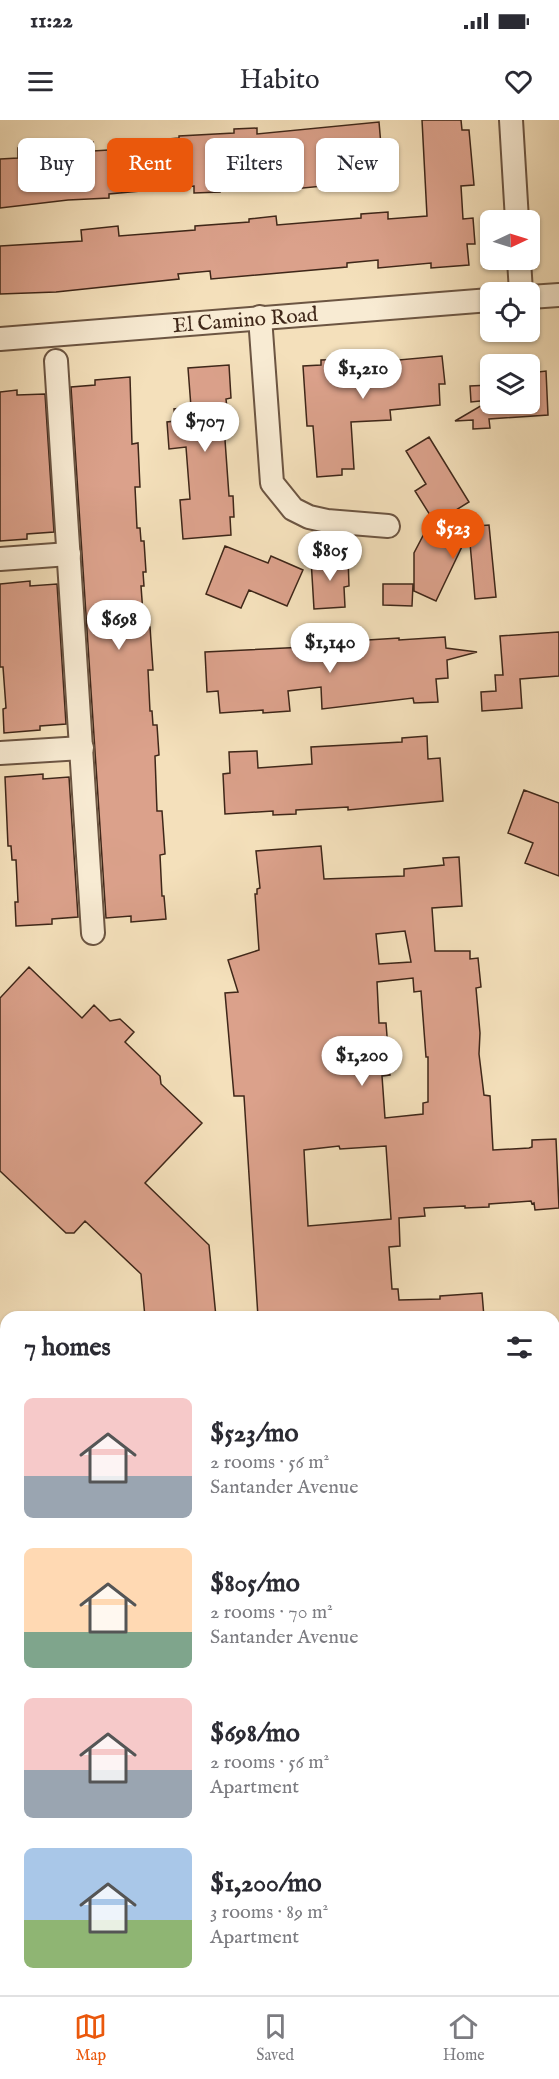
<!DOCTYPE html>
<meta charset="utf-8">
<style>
:root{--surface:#fff;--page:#f2f2f3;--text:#2b2b33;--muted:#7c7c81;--line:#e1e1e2;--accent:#ea580c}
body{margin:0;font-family:"IM FELL English",serif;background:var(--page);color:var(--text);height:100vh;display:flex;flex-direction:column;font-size:22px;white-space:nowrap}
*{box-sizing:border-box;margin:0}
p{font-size:20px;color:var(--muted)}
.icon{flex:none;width:33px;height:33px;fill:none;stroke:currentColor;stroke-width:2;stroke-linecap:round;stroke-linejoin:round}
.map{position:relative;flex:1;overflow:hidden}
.side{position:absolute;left:0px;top:1191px;width:560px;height:684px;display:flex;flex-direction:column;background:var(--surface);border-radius:18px 18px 0 0;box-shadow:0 2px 4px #0004}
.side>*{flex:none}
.banner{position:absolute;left:18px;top:18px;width:524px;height:54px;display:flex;gap:12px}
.needle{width:39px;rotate:86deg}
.fabs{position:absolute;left:480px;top:90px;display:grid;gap:12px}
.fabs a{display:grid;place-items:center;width:60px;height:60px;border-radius:9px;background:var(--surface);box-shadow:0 2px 4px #0004;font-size:30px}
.price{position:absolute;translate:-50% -51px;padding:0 14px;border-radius:21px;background:#fff;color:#222;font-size:20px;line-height:39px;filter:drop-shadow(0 2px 3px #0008)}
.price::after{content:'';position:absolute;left:50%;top:36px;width:18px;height:14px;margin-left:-9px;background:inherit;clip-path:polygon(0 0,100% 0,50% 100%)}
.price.current{background:var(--accent);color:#fff}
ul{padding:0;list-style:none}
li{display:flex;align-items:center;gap:18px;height:150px;padding:0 24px}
li span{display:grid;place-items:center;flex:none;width:168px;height:120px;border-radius:9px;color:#555}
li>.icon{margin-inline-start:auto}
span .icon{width:72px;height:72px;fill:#fffc;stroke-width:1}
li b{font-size:26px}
h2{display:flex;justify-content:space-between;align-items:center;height:72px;padding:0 24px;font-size:26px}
.tag{padding:0 21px;border-radius:9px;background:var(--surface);box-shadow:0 2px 4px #0004;font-size:21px;line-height:54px}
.tag.current{background:var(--accent);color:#fff}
.status{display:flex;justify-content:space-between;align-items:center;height:42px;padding:0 30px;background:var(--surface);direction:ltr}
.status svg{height:16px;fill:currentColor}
header{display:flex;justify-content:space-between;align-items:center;height:78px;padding:0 24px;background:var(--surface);font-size:27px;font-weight:600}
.tab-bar{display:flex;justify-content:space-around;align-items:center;height:84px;border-top:2px solid var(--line);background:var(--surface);font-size:16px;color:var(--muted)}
.tab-bar a{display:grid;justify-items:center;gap:3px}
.tab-bar .current{color:var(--accent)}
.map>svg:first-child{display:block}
.building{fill:#dba18b;stroke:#3f2719;stroke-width:1.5;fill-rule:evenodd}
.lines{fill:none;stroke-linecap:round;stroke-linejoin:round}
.minor-casing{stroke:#6c5542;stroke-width:26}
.major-casing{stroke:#3f2719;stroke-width:32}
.minor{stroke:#f8ebd3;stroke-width:22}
.major{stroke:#f4e0bb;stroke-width:28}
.labels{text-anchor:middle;stroke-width:4.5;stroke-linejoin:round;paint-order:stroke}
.street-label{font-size:21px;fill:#3f2719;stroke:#f8ebd3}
</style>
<div class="status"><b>11:22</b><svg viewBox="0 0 49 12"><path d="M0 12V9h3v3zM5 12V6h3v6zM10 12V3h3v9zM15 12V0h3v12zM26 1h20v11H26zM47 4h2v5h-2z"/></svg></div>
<header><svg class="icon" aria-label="menu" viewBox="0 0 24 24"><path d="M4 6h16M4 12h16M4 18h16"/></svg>Habito<svg class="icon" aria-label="heart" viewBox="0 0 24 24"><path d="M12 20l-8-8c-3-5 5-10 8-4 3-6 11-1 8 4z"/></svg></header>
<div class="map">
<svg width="559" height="1875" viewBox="0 0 559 1875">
<rect width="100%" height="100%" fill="#f4e0bb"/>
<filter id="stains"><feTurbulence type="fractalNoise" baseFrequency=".00333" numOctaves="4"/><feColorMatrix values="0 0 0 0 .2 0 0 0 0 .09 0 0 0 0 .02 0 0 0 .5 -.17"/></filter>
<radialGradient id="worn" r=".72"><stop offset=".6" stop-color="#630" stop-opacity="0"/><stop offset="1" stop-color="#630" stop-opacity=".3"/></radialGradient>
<path class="building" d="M422,0h39l1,10h7l5,55 -13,1 2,33 10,-1 2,26h-8l2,21 -38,3v-5l-53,5v-8l-31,3v4l-136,12 -1,-8 -32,3 1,5 -123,13 -56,2v-48l82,-5 -1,-11 37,-4 1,10 76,-6v-4l54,-4v-3l27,-3 1,9 84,-7v-4l27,-2v7l39,-3z
M379,2l5,58 -91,9v-5l-74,3 1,5 -26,1v-7l-85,8v4l-41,2 -68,8v-49l18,-1v-10l75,-6v9l32,-2v-6l54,-5v-2l55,-3v-4l23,-1v6z
M442,236l3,28h-6l1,21 -50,5 1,10 -40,2 3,47h-12v6l-25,2 -4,-51h-6l-4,-60 18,-1v-5l67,-2v3z
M229,245l2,33 -5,1 3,26 -5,1 5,70h4l1,21h-4l1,18 -48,4 -3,-39 10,-1 -4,-52 -17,2 -2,-27 8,-1 -1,-12 17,-2 -3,-39z
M546,251l2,44 -59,4 1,9 -17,1v-9l-18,1 34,-20v3h41v-31z
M130,257l2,67 6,-1 2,44h-5l2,41h3l1,13h3l2,31h-3l1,14h-3l3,41h6l3,43h-5l2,41h2l1,14h4l2,30 -4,1 2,55h5l3,43 -5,1 2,41h2l2,23 -35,3v-6l-25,2 -35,-531 24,-2v-5z
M490,265v15l-19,2 -1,-16z
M17,270v5l28,-1 9,138 -27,2v5l-27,2v-149z
M429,317l40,65 -34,21 -20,-32 11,-7 -20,-33z
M489,405l7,72 -21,2 -6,-67 -33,69 -22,-10v-38l12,-23z
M225,426l43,17 3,-7 32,14 -16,36 -38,-16 -8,18 -35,-14z
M348,437l1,29 -5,1 1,20 -31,2 -3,-50z
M30,461v5l27,-2 9,140 -26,2v4l-36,3 -1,-24 3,-1 -3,-41h-3v-83z
M383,464h30l-1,22 -29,-1z
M559,512v44l-39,3 2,29 -40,3 -1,-19 15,-1 -1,-16h8l-3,-39z
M445,517l1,11 31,4 -30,8 1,18 -12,1 2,23 -24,1 -1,-5 -91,11 -1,-22 -33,4 2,20 -27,2v-3l-43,3 -2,-22 -11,1 -2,-40 101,-5 46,-4v-2l47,-3v2z
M427,616l1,23 12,-1 3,43 -95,9v-3l-52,3v4l-23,1v-4l-48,3 -2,-40 7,-1 -1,-21 28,-1 1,17 54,-4 -1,-17 91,-5v-4z
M43,654v5l26,-2 9,140 -26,2v5l-36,2 -1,-24h3l-2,-42h-4l-1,-14h-3l-3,-69z
M524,670l35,13v73l-34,-13 8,-20 -25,-10z
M321,726l3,33 80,-3v-7l40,-4 -1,-7 16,-1 3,49 -30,2 3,43h35v8l8,-1 3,29 -5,1 4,45 -1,21 5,41 6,1 3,54 36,-2 3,-1v-7l24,-1 3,69 -24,2 -1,-7 -2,1 -1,-3 -42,3v3l-24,1v-2l-41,2 1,8 -26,2 1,28 -11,1 3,42h6l1,11 41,-1v-3l42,-3 2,24h-226l-14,-221h-10l-9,-103 13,-1 -10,-32 31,-10 -4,-56h2v-5l3,-1 -4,-37zM405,811l6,31 -32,2 -3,-30zM413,858l1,14 7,-1 5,66h2v45l-5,1v11l-38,4 -3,-42 8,-1 -4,-52h-7l-2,-41zM339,1026l1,3 46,-3 5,73 -83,7 -4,-76z
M29,847l53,51 12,-13 16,16 10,-2 14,13 -9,10 35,34 1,8 41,39 -57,60 64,62 7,72h-71l-4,-43 -56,-53 -11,12h-8l-66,-62v-173z"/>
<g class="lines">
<g class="minor-casing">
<g id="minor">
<path d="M511,0l6,100"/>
<path d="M519,140l2,32"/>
<path d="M530,177l29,-2"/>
<path d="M260,197l12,166 21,26 16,8 18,4 61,5"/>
<path id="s1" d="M0,219l490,-39"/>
<path d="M56,241l37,572"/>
<path d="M0,439l69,-5"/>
<path d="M0,633l82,-5"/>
<path d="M291,1869l1,6"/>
<path d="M502,1869l1,6"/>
</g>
</g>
<g class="major-casing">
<path id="major" d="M554,1398h5
M0,1419l6,4
M0,1462l6,-4"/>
</g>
<use href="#minor" class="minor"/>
<use href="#major" class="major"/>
</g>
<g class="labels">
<g class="street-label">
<text dy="7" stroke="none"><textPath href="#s1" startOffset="246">El Camino Road</textPath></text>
</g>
</g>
<rect width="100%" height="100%" filter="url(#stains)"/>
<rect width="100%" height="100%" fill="url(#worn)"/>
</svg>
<div class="fabs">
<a><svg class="needle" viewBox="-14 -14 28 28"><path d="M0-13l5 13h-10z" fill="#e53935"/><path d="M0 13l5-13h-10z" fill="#7c7c81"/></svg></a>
<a><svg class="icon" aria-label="locate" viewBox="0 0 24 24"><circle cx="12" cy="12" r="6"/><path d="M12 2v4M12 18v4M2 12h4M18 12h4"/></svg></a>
<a><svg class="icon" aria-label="layers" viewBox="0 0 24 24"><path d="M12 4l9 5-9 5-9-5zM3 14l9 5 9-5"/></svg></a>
</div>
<b class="price" style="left:363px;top:280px">$1,210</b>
<b class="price" style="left:205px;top:333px">$707</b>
<b class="price current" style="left:453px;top:440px">$523</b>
<b class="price" style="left:330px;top:462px">$805</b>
<b class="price" style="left:119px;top:531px">$698</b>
<b class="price" style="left:330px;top:554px">$1,140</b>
<b class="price" style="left:362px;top:967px">$1,200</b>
<div class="banner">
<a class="tag">Buy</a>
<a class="tag current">Rent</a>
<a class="tag">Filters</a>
<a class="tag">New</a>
</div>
<section class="side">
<h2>7 homes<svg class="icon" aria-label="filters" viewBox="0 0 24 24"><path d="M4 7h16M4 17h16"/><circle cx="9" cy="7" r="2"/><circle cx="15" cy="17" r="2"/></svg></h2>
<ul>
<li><span style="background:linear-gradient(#f6c9c9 65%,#9aa5b1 0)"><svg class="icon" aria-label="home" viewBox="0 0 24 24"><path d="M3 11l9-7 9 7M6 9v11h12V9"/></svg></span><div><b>$523/mo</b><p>2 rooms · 56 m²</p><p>Santander Avenue</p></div></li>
<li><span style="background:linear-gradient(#ffd9b3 70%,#7fa58c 0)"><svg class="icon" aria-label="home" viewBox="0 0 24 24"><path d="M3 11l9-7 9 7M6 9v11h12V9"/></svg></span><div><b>$805/mo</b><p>2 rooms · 70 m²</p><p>Santander Avenue</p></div></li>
<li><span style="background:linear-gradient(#f6c9c9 60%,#9aa5b1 0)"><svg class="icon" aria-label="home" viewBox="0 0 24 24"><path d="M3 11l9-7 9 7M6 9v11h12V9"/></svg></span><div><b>$698/mo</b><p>2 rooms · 56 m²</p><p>Apartment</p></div></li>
<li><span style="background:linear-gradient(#a9c7e8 60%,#8fb573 0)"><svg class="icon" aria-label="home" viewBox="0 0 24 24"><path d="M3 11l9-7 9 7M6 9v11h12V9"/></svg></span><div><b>$1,200/mo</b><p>3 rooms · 89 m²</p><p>Apartment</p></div></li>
</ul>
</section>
</div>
<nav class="tab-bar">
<a class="current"><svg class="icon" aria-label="map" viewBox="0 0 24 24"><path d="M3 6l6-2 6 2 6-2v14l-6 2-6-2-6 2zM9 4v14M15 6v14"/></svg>Map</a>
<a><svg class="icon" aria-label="saved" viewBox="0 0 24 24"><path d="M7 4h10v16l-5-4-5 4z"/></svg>Saved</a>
<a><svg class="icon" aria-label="home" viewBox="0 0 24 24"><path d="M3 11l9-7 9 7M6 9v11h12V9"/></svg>Home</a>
</nav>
